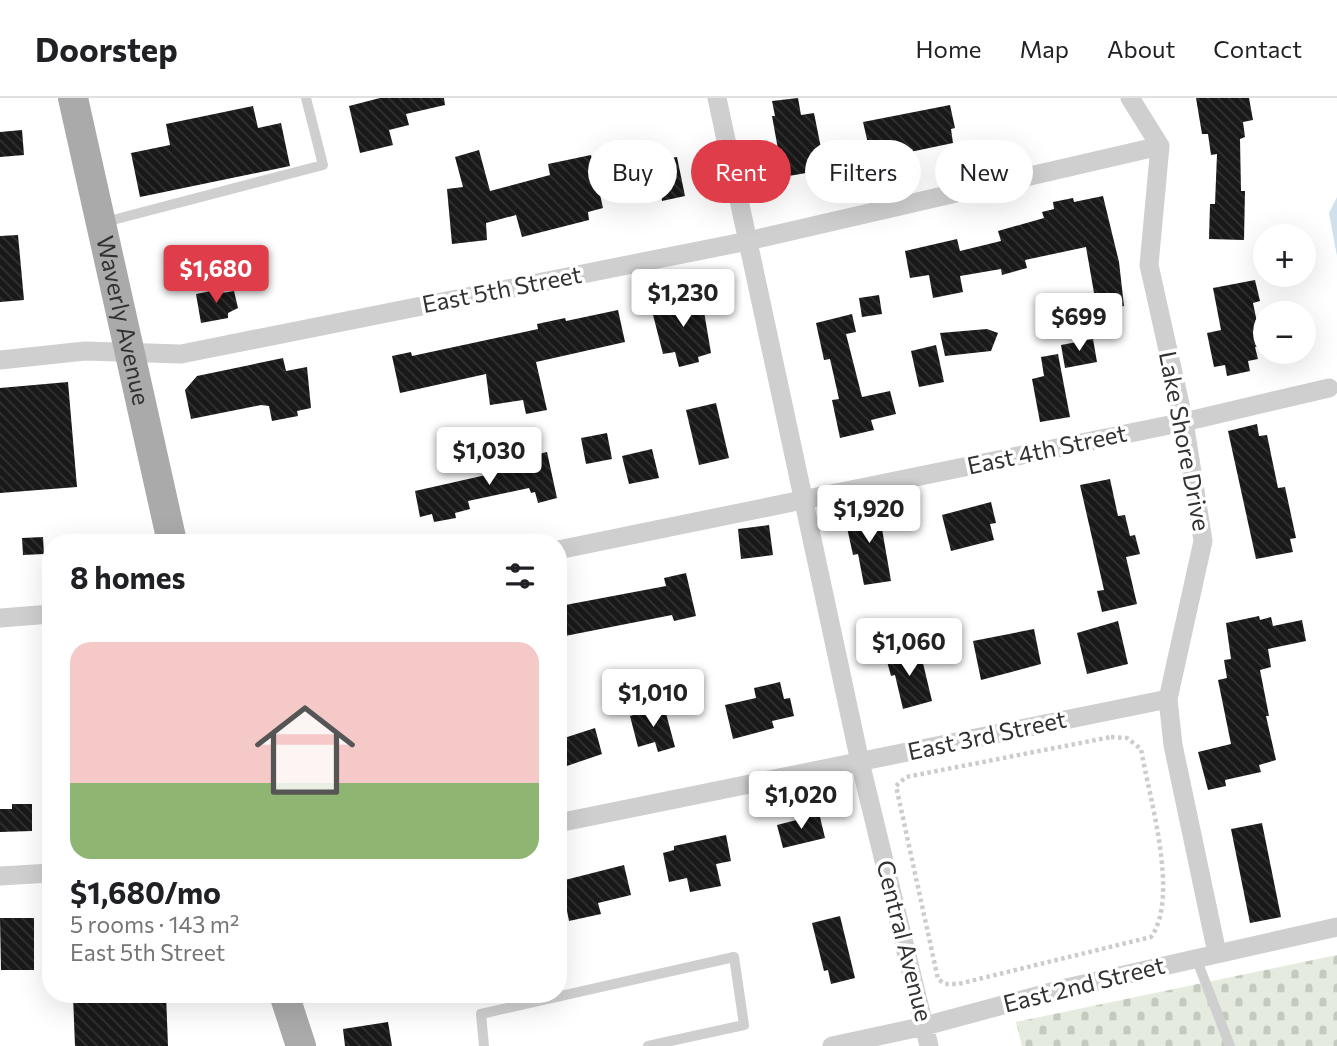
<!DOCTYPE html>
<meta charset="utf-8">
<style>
:root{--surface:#fff;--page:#f2f2f2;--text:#202124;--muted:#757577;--line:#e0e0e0;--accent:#e03d4a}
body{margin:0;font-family:Commissioner,sans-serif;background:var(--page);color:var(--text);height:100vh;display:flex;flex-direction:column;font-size:26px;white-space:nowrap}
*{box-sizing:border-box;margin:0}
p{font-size:23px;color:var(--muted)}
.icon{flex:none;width:38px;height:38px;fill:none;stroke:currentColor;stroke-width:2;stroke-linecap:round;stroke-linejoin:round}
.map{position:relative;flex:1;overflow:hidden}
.details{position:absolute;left:42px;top:436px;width:525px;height:469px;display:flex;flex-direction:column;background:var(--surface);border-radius:28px;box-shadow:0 7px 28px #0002}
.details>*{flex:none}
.guide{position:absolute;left:588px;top:42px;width:644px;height:63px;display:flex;gap:14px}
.tools{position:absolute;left:1253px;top:126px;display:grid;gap:14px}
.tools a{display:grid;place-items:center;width:63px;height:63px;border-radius:50%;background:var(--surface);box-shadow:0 7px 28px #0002;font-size:35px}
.price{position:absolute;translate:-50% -60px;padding:0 16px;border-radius:7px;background:#fff;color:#222;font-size:23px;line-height:46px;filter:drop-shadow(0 2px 4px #0008)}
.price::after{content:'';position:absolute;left:50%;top:42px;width:21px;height:16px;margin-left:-10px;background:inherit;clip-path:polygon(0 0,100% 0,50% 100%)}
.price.on{background:var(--accent);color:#fff}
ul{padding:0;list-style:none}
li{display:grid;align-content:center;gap:14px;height:371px;padding:0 28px}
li+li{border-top:2px solid var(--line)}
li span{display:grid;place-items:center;height:217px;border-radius:21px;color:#555}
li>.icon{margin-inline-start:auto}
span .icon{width:126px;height:126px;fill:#fffc;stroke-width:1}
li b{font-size:30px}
h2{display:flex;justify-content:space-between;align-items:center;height:84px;padding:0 28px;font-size:30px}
.tag{padding:0 24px;border-radius:32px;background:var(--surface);box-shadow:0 7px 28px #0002;font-size:24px;line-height:63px}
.tag.on{background:var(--accent);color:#fff}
header{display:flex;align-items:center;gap:42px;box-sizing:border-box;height:98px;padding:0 35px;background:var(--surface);border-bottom:2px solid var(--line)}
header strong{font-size:33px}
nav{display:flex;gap:38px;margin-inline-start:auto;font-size:24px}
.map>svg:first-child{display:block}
.cemetery{fill:url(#cemetery-stones)}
.water{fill:#cee1ec}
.building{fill:url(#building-back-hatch)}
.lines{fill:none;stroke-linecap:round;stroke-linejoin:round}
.path{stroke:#ccc;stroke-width:4.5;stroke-dasharray:3.5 3.5;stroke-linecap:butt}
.lane{stroke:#cfcfcf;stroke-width:10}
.street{stroke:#cfcfcf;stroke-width:19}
.primary{stroke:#aaa;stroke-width:30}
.labels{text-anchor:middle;stroke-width:7;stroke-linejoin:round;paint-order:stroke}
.street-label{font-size:24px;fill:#323232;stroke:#fff}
</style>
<header>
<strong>Doorstep</strong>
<nav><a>Home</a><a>Map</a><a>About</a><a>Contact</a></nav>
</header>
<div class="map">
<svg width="1337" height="948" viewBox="0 0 1337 948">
<defs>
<pattern id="cemetery-stones" width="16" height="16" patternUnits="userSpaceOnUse" patternTransform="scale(1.75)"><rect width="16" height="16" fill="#e5ebde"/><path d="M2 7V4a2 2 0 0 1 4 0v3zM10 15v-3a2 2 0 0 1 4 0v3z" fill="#c5cabf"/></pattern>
<pattern id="building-back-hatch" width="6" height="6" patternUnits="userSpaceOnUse" patternTransform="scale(1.75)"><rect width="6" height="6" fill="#191919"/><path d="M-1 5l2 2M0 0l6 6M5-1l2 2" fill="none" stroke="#323232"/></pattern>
</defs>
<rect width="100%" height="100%" fill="#fff"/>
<path class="cemetery" d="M1337,857v91h-315l-6,-24z"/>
<path class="water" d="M1337,99v59l-8,-43z"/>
<path class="building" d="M380,0h64l1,7 -39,9 3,11 -20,5 4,15 -33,8 -11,-47z
M798,0l3,17 13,-2 8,40 -9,2 2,6 -5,1 2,10 -29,5 -11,-61h3l-3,-15z
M1196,0h53l4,22 -10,2 2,15 -5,2 1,52h4l-1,49 -35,-1 1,-35h5l2,-50 -6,1 -3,-21h-6z
M950,7l5,23 -4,1 2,14 -62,13 -3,-13 -19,5 -6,-26z
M253,8l5,22 23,-5 9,43 -150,31 -9,-44 39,-8 -4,-21z
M22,32l2,25 -24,2v-25z
M479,52l11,41 60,-16 -2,-11 43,-9 12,53 -15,4 1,8 -67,17 -6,-22 -30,8 1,17 -35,4 -5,-55 16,-2 -8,-30z
M677,59l8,39 -23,5 -1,-7 -6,1 -1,-7 -6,2 -5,-27z
M1103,98l16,66 5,44 -27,4 -11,-63 -61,13 2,8 -25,7 -1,-6 -41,7 3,16 -30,6 -4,-23 -19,3 -5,-27 52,-12 3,12 41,-10 -3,-10 46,-13 -2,-6 12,-3 -1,-7 20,-4 1,4z
M18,137l6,65 -24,2v-66z
M1255,182l5,21 -7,2 9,43 -7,1 3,12 -10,2 2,10 -23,5 -2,-11 -11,2 -7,-34 14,-3 -8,-42z
M221,191l1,4 12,-2 4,17 -10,5v5l-27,5 -5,-29z
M701,196l10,59 -13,4 1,5 -20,5 -4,-15 -12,2 -12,-47z
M879,197l3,19 -20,3 -3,-19z
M618,212l7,32 -89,20 11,48 -21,4 -3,-14 -33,5 -4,-31 -86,19 -8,-37 19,-4 1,4 126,-27 -1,-5 28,-6 1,3z
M852,216l4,18 -10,2 16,63 28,-6 6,23 -25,6 3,10 -34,8 -8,-38 7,-1 -9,-40 -6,1 -8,-37z
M987,231l11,4 -7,18 -46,5 -5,-23z
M1093,241l4,23 -32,6 -4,-23z
M936,247l8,37 -25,5 -8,-36z
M1058,256l12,63 -30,5 -8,-43 12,-3 -3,-19z
M283,260l3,13 21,-4 4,41 -14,3 1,5 -26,5 -3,-15 -8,-1 -70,14 -6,-29 12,-14z
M68,284l9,105 -77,6v-105z
M716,305l13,55 -30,7 -13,-55z
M1257,326l2,12 8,-1 11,53 7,-1 11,51 -6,1 3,13 -37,7 -28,-128z
M607,335l5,26 -26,5 -5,-26z
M652,351l7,29 -30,6 -7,-28z
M547,354l10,46 -19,5 -3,-11 -4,1 -2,-5 -61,13 2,8 -15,4 1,5 -22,4 -2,-8 -12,3 -5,-26 71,-16 -2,-9z
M1110,381l8,37 7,-1 5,21 5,-1 5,19 -14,3 11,47 -35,8 -5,-21 7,-1 -24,-105z
M991,404l5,21 -6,1 4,16 -43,11 -9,-36z
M878,408l13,75 -27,4 -6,-31 -5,1 -9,-41z
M769,427l4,30 -32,4 -3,-30z
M43,439l1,17 -21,1 -1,-17z
M686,475l10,43 -22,5 -2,-6 -107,21 -5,-30 106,-20 -2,-8z
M1259,518l1,4 11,-3 2,9 29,-6 4,21 -38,8 3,18 -11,3 9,46h-3l10,44 -17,5 2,7 -36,8 1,6 -18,4 -10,-38 33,-8 -13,-64 9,-2 -3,-18 7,-1 -5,-36z
M1118,523l10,43 -41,10 -10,-41z
M1034,531l7,35 -60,16 -8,-39z
M910,550l3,13 9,-2 10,42 -29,8 -8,-34 -4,1 -6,-22z
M780,584l4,17 6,-1 4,18 -22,5 2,7 -41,11 -8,-34 31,-7 -2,-10z
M664,608l11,41 -17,5 -3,-10 -17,5 -8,-31z
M595,630l7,26 -44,15v-29z
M12,706h20v27l-32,1v-23h12z
M812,718l8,1 5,21 -42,10 -6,-23z
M1262,725l19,94 -31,6 -19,-94z
M726,737l5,26 -15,3 5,22 -31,6 -3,-14 -18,4 -6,-29 11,-3v-4z
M624,767l7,30 -33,8 3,11 -32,7 -8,-40z
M840,818l15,62 -24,6 -3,-14 -4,1 -12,-48z
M0,820h34v52h-33z
M95,896v3l71,-3 2,52h-93l-2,-51z
M388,924l4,24h-47l-2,-17z"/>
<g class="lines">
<path class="path" d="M1111,639l16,1 14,11c8,48 39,148 10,188l-193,47h-13l-7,-5 -42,-193 10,-9z"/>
<path class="lane" d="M105,124l218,-57 -17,-67
M1196,860l34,88
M484,948l-3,-32 253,-57 10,68 -96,21"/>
<path class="street" d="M717,0l143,664 69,284
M1130,0l30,48 -11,119 35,157 19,119 -35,158 5,46 44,208
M0,262l85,-9 96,3 567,-113 412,-95
M558,452l626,-128 145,-34
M0,520l51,-4
M558,725l610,-124
M0,778l51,-3
M832,948l93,-20 141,-38 271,-61"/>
<g class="primary">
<path id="s1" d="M73,0l99,444"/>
<path d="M284,896l17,52"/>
</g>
</g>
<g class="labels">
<g class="street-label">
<text transform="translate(502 192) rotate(-11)" y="8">East 5th Street</text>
<text dy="8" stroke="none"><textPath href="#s1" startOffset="228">Waverly Avenue</textPath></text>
<text transform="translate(1184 343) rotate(79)" y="8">Lake Shore Drive</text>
<text transform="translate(1047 352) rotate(-12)" y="8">East 4th Street</text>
<text transform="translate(987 638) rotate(-12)" y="8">East 3rd Street</text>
<text transform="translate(904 843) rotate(76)" y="8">Central Avenue</text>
<text transform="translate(1084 887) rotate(-14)" y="8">East 2nd Street</text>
</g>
</g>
</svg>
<div class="tools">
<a>+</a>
<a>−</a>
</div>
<b class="price on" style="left:216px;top:207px">$1,680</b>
<b class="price" style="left:683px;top:231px">$1,230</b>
<b class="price" style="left:1079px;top:255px">$699</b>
<b class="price" style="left:489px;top:389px">$1,030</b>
<b class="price" style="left:869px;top:447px">$1,920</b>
<b class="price" style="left:909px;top:580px">$1,060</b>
<b class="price" style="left:653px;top:631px">$1,010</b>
<b class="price" style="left:801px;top:733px">$1,020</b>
<div class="guide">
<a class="tag">Buy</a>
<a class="tag on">Rent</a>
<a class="tag">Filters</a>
<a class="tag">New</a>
</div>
<section class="details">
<h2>8 homes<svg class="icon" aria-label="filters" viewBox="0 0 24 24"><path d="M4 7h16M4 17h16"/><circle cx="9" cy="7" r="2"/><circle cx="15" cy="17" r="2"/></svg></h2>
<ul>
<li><span style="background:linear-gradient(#f6c9c9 65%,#8fb573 0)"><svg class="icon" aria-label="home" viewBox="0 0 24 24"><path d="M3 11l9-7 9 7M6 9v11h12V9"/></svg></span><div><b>$1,680/mo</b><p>5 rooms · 143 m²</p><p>East 5th Street</p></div></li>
</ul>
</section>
</div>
